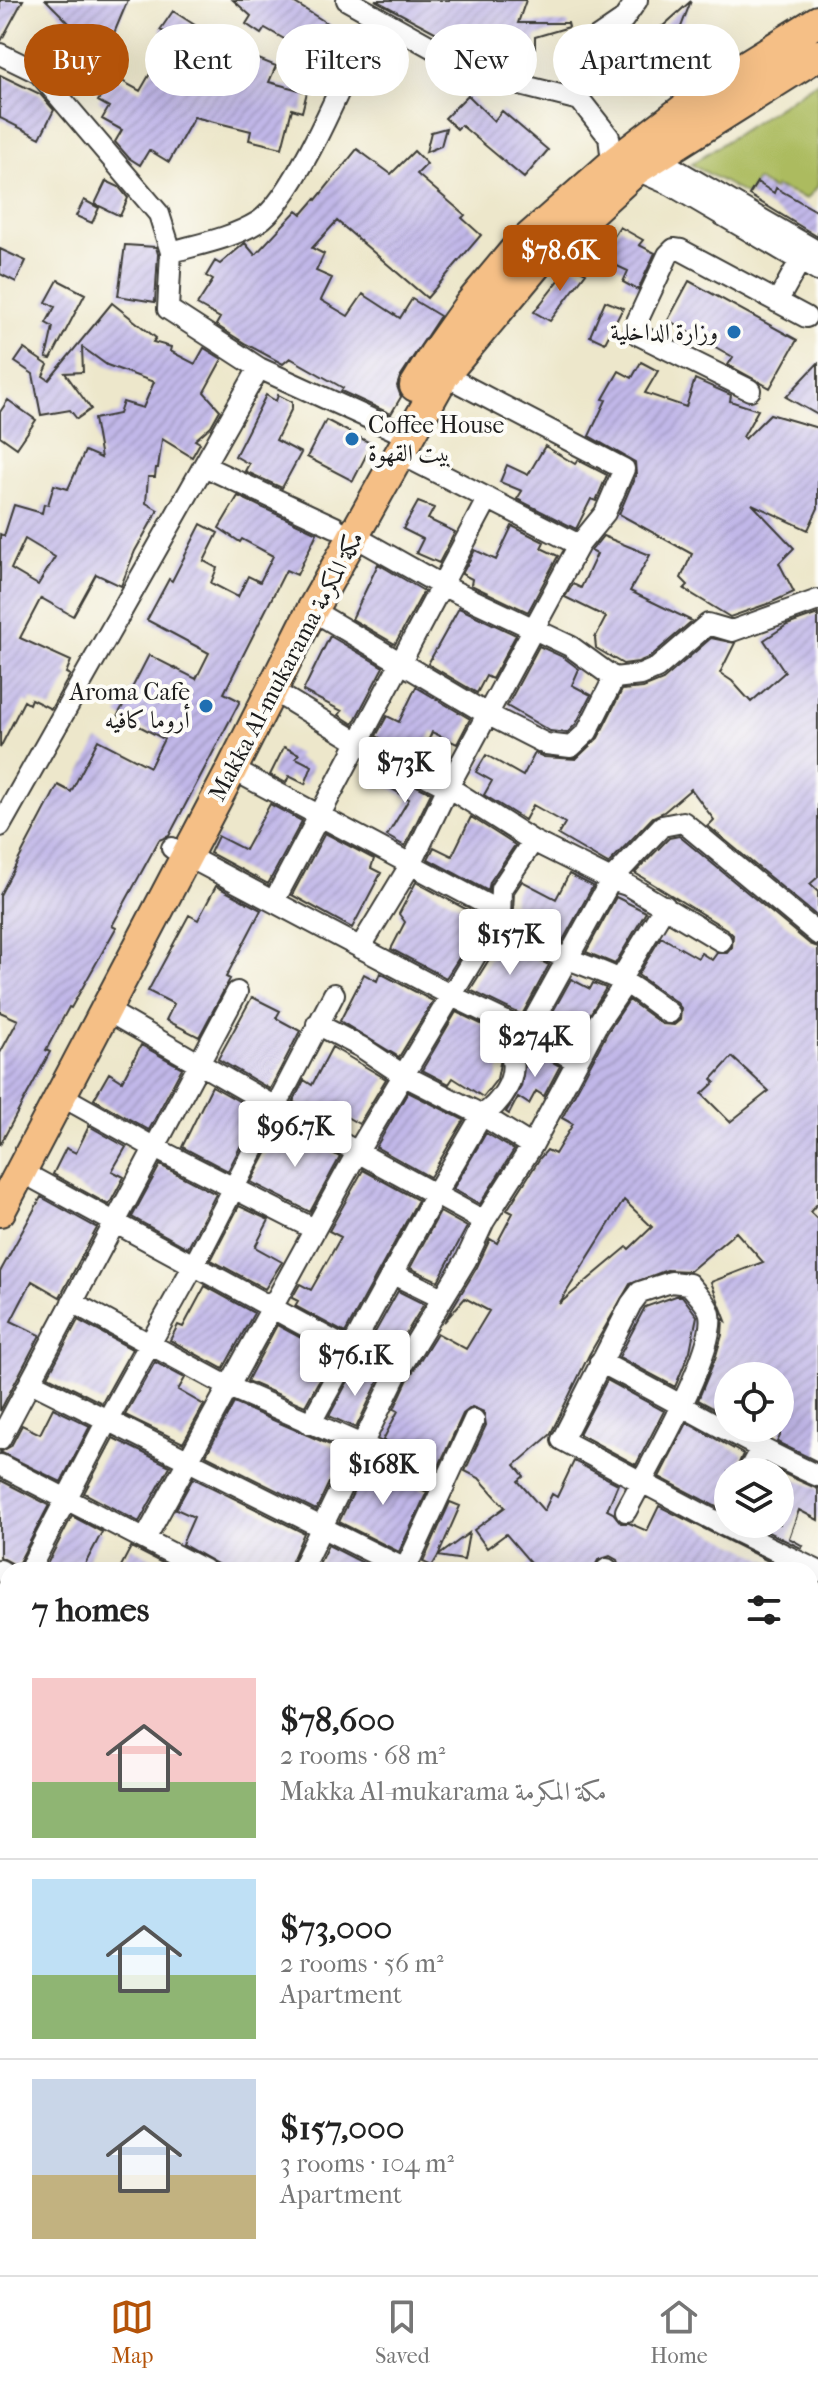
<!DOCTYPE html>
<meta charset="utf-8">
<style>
:root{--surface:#fff;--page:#f2f2f2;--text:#222;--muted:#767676;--line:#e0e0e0;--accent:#b45309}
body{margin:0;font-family:"IM FELL French Canon",Amiri,serif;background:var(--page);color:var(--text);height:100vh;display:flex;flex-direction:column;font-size:30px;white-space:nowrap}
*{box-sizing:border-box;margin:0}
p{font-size:26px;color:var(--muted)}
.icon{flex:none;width:44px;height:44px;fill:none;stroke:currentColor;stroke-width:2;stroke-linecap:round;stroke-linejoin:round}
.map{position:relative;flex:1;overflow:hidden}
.drawer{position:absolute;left:0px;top:1562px;width:818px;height:714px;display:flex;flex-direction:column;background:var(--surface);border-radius:24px 24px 0 0;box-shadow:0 8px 32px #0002}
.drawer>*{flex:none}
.hud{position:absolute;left:24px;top:24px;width:770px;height:72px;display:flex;gap:16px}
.buttons{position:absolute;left:714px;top:1362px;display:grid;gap:16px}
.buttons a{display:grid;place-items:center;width:80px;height:80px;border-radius:50%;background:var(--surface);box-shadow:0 8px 32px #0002;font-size:40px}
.price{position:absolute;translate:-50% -68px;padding:0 18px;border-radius:8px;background:#fff;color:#222;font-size:26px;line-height:52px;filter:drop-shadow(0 2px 4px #0008)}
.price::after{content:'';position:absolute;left:50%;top:48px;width:24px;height:18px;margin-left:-12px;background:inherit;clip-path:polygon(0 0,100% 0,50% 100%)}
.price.current{background:var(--accent);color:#fff}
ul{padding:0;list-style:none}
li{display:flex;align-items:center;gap:24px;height:200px;padding:0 32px}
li+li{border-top:2px solid var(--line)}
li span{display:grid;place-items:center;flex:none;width:224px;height:160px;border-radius:0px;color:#555}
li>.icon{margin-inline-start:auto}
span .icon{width:96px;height:96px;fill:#fffc;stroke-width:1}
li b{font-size:34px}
h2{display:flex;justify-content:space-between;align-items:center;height:96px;padding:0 32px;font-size:34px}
.tag{padding:0 28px;border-radius:36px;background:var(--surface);box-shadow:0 8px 32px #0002;font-size:28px;line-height:72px}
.tag.current{background:var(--accent);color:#fff}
.dock{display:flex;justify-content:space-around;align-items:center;height:112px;border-top:2px solid var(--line);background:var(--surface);font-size:22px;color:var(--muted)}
.dock a{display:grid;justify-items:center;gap:4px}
.dock .current{color:var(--accent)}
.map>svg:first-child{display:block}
.grass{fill:#acbb5e;stroke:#646c3d;stroke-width:2}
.building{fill:url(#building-hatch);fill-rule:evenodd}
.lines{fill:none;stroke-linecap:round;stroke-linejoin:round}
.minor-casing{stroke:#3b3a36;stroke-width:24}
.highway-casing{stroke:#3b3a36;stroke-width:34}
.minor{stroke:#fff;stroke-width:20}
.highway{stroke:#f5bf86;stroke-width:30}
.poi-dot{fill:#1f6fb2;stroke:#fdfcf7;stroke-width:3}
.labels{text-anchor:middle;stroke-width:8;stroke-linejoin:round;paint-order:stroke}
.poi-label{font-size:24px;fill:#1c1c1c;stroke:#fdfcf7;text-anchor:end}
.street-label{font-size:24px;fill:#1c1c1c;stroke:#fdfcf7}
</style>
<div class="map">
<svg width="818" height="2275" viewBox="0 0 818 2275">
<defs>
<pattern id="building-hatch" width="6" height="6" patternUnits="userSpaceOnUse" patternTransform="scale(2)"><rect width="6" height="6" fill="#c1b7e8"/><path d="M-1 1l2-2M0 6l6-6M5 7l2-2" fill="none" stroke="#a59dc6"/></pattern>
</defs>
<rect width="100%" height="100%" fill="#fdfcf7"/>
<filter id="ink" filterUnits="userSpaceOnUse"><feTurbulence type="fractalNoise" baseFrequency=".0125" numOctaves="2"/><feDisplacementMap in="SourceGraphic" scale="16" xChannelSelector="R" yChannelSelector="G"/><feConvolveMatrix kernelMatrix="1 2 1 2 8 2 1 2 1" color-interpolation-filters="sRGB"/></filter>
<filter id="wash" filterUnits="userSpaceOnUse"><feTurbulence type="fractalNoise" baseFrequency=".006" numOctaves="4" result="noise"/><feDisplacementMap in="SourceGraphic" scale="32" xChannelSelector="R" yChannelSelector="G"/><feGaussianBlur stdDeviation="1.8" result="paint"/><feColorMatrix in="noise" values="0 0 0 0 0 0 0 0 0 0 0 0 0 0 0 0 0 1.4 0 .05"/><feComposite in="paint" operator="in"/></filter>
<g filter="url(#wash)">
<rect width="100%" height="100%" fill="#ede7cb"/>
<path class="grass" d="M818,81v105l-11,13 -32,-12 -2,3 -16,-10 -10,15 -56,-31z"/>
<g id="blocks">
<path class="building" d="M0,0h23l-22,41h-1z
M46,0h82l-21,50 -4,-3 -4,6z
M233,0h57l48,30 2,-3 11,6 -16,35 -70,-40 -4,6 -15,-10 5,-8z
M375,0h151l-8,23h50l1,4 -34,10v13l-54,1 -20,-5z
M691,1l-10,26 4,5 -20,13 -15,-2 7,-15 6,-2z
M173,11l42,27 -2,3 63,25 -7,16 38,10 -5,20 -10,-3 -10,39 -33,-8 2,-9 -57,-14 -25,45 -20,-12 -9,15 -11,-7 -14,-16 7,-12 -20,-11 7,-12 -11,-6 4,-7 -44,-32 17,-25 24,16 -8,11 49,27 22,-38 -8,-5 10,-16 -4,-2z
M642,41l1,20 -30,19 13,-25z
M0,75l40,19 14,16 -14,28 -40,-20z
M468,95l26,26 8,-10 46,39 -24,28 -63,-53 -4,4 -12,-11z
M446,128l-5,18 -15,6 5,-20z
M357,149l34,25 23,-23 13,13 -10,10 48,41 -3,3 19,17 -54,63 -90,-77 -25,27 12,6 -8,17 16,7 -11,22 27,16 15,-22 37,24 12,-19 28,17 -40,61 -3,9 4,11 -10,17 -50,-23 2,-3 -53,-30 -7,6 -37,-20 -30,-19 4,-7 -23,-13 16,-25 -7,-4 9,-15 5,3 25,-21 10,12 42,-45 5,4 13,-15 1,1z
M106,181l13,6 9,11 -8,18 -25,-12z
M757,182l17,11 2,-5 42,24v25l-69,-42z
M84,200l15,8 -7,15 -16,-7z
M620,227l23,13 -4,5 16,8 -17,37 -15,-8 5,-11 -28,-13z
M125,245l31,2 2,7 -3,48 -37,-6z
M0,249l26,12 -10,21 -16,-8z
M571,265l15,8 -36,48 -16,-9z
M58,280l27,14 -34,65 -5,-1 7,-31 -7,-4 9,-16 -9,-5z
M689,281l108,59 -27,48 -42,-23 5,-8 -65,-37z
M605,301l18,7 -18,35 -15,-7z
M112,303l44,35 -3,4 18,5 -1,4 25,13 9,-16 18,11 -18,33 16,18 -9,16 -16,14 5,3 -8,14 -30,-18 -4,29h-2l-1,9h-7l-2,26 12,7 -23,41 -14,35 -25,-12 -23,42 -32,-18 -21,40 51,23 -5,12 4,2 -19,34 -20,-10 -2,5 -5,-3 -24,47v-214l4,2 10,-31 28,8 2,-9 4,1 6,-20 14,4 17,-38 16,7 -7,-39 25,-5 4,-12 20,6 11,-26 -47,-17 -25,-18 1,25 -18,1 26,36 -14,10 -7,-9 -29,5 -8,-41 -18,-12 9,-13 24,16 -5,11 6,4zM25,539l30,18 -17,28 -27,-16z
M641,362l17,9 -13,22 41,14 9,-28 36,16 -1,6 28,9 -15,27 2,2 25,-25 48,14v80l-10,22 -56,-26 42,44 -15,15 15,29 -24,11 -40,14 -46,-28 4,-4 -7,-7 11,-24 -73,-40 17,-40 -1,-12 -46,-26 17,-36 -3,-1 16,-28 13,7z
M818,363v52l-32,-18z
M266,395l10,6 2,-6 14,7v6l-16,32 25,13 -19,35 -37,-17 4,-7 -14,-8z
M8,400l28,20 -19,28 -17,-12v-24z
M326,420l46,24 -19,37 -46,-24z
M545,446l30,18 3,-4 29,15 -11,26 -5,-2 -15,30 -59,-30 5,-8 -22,-9 7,-17 21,10z
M238,496l79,37 -20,42 -11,-5 -62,123 16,8 -71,135 -10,4 -47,86 4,2 -45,80 -2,-1 -23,43 4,2 -50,93v-92l18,-33 -18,-8v-117l58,-110 13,7 27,-52 52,27 14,-28 -46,-24 31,-60 47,24 13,-26 -62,-33 22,-41 3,2 29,-57 17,9 -14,28 13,7 -6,15 27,14 10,-21 12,6 13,-26 -31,-17 -2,3 -21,-14z
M418,502l16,6 -6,11 27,13 -16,31 -23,-10 7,-14 -20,-10z
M512,526l32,16 -3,6 17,8 -30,56 -57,-27 1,-6 -10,-5 13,-24 21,10z
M603,536l47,19 -20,36 62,30 -42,36 -12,5 -15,2 -27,-16 -1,-10 11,-21 -41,-20 8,-13 8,4 16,-34 -6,-3z
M378,564l46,27 -29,53 -43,-25z
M459,608l57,27 -24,44 -6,-3 -9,17 -49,-29z
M818,614v263l-8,7 8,8v25l-110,-91 6,-6 -23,-31 -27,23 -11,5 -45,47 -50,-29 7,-12 -32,-18 -8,15 -41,-25 8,-14 -16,-9 10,-17 37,21 12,-23 9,4 32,2 22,-21 24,-48 21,-2 20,-8 48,-42 24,5 -15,30 12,8 19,21 34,-30 -21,-32 23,-15z
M330,636l53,31 -30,57 -14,-9 3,-4 -39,-20z
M539,646l24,11 16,12 -7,16 19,10 -15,29 -9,9 -17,-2 -43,-25z
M416,687l54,32 -13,25 -25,-12 -7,16 -12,-6 -5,11 -32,-17 11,-20 12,6z
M284,747l15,7 -3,4 16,8 -7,18 -16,-8 -3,7 -16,-8z
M378,767l53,26 -26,53 -18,-10 22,-37 -34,-20z
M270,804l32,17 -34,63 -58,-31 8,-17 27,14z
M471,817l44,28 -25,37 -2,9 -60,-32 6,-12 18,9z
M325,833l49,26 -3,9 10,5 -29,55 -60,-33z
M679,836l131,108 8,3v256l-8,9 8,8v242l-41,-20 3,-6v-60h-52v40l-30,-16 17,-41 7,-24 1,-16 3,2 -15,-39 52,-20 -27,-30 -46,39 -23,-1 -37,14 -41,71 -39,80 -35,30 9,11 -6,5 26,30 8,-17 5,3 17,-36 44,23 -11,26 6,3 8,10h8l18,8 12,-25 127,64h-166l-3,-10 -7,-4 -12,4 -5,10h-68l5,-8 -24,-28 -19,14 -13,-18 31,-23 -26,-29 -14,-7 21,-46 -2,-13 -12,-5 -9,7 -25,54 -55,-28 15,-29 -4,-2 13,-28 30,-48 29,16 23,-38 -24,-13 -21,24 33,-55 13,-28 7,4 16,-30 -6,-3 33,-52 7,-8 8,4 18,-30 -11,-6 45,-85 22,-33 33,24 12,1 6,-5 1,-12 -4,-5 -39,-28 23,-38 37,21 3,-5 11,7 5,-7h10l5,-6 1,-12 -5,-5 -93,-57 34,-35zM732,1057l37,34 -39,31 -28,-28 13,-12 -3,-3zM624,1200l28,27 -23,22 -2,-2 -68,57z
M569,874l24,12 -31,56 -20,-9 -29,-22 1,-18 8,-12 34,18z
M416,882l68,37 -38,59 -55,-29 14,-27 -6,-8z
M216,886l45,24 -35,67 4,2 -31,58 -33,-17 8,-16 -26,-13 41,-76 9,5z
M616,897l30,15 -31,52 -29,-12z
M503,937l25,18 21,10 -27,50 -52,-25z
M380,973l53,28 -34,56 -59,-36 24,-47 13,7z
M571,979l19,10 3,-6 13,5 -34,56 -15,-9 2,-4 -13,-7z
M252,997l28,14 -4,7 24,13 -30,58 -52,-30z
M456,1012l42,20 -5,11 10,5 -6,31 -14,18 -30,-19 -4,6 -27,-14z
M141,1045l41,23 -33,62 -55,-31 15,-26 13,8z
M332,1047l54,32 -27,45 -30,-17 -6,11 -30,-16 11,-22 8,5z
M529,1055l14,6 2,-3 15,8 -16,30 -8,-5 -7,13 -11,-7 -9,17 -3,-2 15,-25 4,-25z
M212,1086l46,26 -30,59 -46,-24z
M408,1092l56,28 -34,57 -54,-30z
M281,1125l59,32 -30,55 -59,-30z
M89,1126l37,21 -14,24 12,6 -15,28 -56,-31 13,-26 10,5z
M486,1133l28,17 -34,54 -27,-15z
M160,1165l56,29 -28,54 -56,-31z
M363,1170l55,30 -73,133 -50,-27 3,-5 -6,-3 8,-14 11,6 30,-53 -12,-6z
M41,1197l56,31 -37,69 -28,-16 -21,40 29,14 -40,76v-139z
M239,1206l30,14 -14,27 27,15 -17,27 -54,-29z
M440,1212l27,15 -29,54 -28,-13z
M205,1286l49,27 -31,56 -53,-29 8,-15 5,2z
M398,1291l26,13 -33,54 -23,-13z
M676,1296h6l15,20 -7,35 -15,36 -56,-30 26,-50z
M78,1320l54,29 -30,54 -54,-27z
M277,1325l56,30 -28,51 -58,-25z
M155,1362l30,16 -7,12 26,15 -21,38 -58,-28z
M355,1368l24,12 -23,48 -27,-12z
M607,1380l57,31 -28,54 -57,-31z
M234,1403l110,48 -28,59 -110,-55z
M53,1408l37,18 -29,56 -61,-30 11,-6 11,-21 18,9z
M687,1423l56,31 -8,18h-7v22l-8,15 -61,-32z
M113,1438l57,28 -31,56 -55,-29z
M368,1462l59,30 -28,60 -60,-30z
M780,1472l38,17v31l-19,-10 -10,28 14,8 -2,2 -50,-24h29z
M193,1478l111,55 -16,37h-60l-46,-26 12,-27 -18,-8z
M0,1480l49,25 -32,61 -17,-9z
M450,1502l10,4 -22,50 31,-23 -5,27 -26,-4 -6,10 -9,-4z
M72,1516l30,16 -20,38h-38z
M328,1545l45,23 -1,2h-51l-4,-2z
M131,1547l45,23h-57z"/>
</g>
</g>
<g filter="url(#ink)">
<use href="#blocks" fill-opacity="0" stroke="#3b3a36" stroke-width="2"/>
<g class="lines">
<g class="minor-casing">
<path id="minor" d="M347,0l120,67 29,12 84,21
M0,54l39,19 120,141 12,38 -3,57 91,59 149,68
M580,100l29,37 2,16 5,8 55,24 147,86
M580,100l-2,-44 7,-10 38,-26 14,-20
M649,154l169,98
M171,252c29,-8 61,-14 87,-30 39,-24 93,-160 115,-206
M777,302l29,-52
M750,390l-113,-56 -3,-6 34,-73 6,-6 7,1 125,67
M399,453l180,92
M204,466l131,61
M354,536l87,49 129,61 44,32 27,-3 16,-7 51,-44 24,7 86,-31
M312,610l175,104 59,30 25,3 16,-15 27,-54
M272,690l86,52 90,45 85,54 78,39 16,5 94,56
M232,769l259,138c42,47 72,47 127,72 18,8 34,23 51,34
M0,826l259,-458
M172,848l280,148 75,36 49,29
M274,901l214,-403
M360,948l51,-84 37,-77 131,-242 26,-32 19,-44 -180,-94
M106,1010l169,97 209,114
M317,1024l44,23 42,28 79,40 50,31
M60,1095l93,52 161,82
M20,1171l376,204
M393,1274l49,24
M72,1302l157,85 172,75 43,25
M600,1362c73,37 143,80 218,114
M31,1382l376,188
M310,1424l125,-229 47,-80c18,-11 34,-34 30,-56l99,-179 51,-54 21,-4 135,112
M0,1439l237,-447
M0,1465l204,105
M748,1472l12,-22
M626,1511c20,-39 91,-159 84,-197 -2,-10 -15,-22 -21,-30l-18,-2 -31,10 -9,12 -69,136 159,84 97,47
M145,1539l213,-388 117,-195 25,-37 1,-30 32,-48
M0,1570l8,5
M29,1570l79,-151 86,-154 140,-271
M301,1570l95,-195 70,-115 18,-39 48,-75 64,-120 24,-35v-11l45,-74
M405,1570l69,-150
M606,1570l1,-1
M0,1625l8,-15
M0,1669l8,4
M810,1750l8,-14
M0,1766l8,4
M810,1768l8,4
M0,1867l8,4
M810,1871l8,5
M810,1949l8,-14
M0,1976l8,-16
M0,2067l8,4
M0,2191l8,-17
M0,2267l16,8
M202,2268l14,7
M394,2268l14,7
M614,2268l14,7
M56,2275l4,-7
M157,2275l3,-7
M252,2275l4,-7
M352,2275l3,-7
M455,2275l3,-7
M548,2275l3,-7"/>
</g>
<g class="highway-casing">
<path id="highway" d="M415,386l19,-31 36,-51 46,-55 100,-88 102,-78 100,-62
M0,1211l232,-442 80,-159 132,-235 102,-122 91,-84 181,-114"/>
</g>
<use href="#minor" class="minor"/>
<use href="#highway" class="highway"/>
</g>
</g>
<g class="poi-dot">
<circle cx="734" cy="332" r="8"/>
<circle cx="352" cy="439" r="8"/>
<circle cx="206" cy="706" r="8"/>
</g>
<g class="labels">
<g class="poi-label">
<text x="718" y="340">وزارة الداخلية</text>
<text x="368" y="433" text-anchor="start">Coffee House<tspan x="368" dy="28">بيت القهوة</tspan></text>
<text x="190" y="700">Aroma Cafe<tspan x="190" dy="28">أروما كافيه</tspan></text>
</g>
<g class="street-label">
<text transform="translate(286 666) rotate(-62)" y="8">Makka Al-mukarama مكة المكرمة</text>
</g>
</g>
</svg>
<div class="buttons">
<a><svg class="icon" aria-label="locate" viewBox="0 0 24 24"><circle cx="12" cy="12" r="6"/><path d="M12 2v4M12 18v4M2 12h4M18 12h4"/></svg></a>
<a><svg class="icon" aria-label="layers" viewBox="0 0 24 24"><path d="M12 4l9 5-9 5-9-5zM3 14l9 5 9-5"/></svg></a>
</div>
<b class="price current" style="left:560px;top:293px">$78.6K</b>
<b class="price" style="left:405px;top:805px">$73K</b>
<b class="price" style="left:510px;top:977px">$157K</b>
<b class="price" style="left:535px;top:1079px">$274K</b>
<b class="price" style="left:295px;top:1169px">$96.7K</b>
<b class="price" style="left:355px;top:1398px">$76.1K</b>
<b class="price" style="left:383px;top:1507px">$168K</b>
<div class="hud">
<a class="tag current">Buy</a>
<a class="tag">Rent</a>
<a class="tag">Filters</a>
<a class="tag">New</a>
<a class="tag">Apartment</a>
</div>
<section class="drawer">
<h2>7 homes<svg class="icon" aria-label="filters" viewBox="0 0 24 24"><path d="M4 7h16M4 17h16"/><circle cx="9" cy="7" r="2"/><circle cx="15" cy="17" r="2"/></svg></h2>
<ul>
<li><span style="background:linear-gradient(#f6c9c9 65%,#8fb573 0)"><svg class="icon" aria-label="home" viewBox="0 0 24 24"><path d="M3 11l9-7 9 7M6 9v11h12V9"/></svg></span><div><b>$78,600</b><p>2 rooms · 68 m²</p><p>Makka Al-mukarama مكة المكرمة</p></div></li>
<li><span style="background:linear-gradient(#bfe0f5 60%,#8fb573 0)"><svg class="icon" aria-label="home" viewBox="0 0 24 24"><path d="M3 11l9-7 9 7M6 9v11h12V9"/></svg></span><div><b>$73,000</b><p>2 rooms · 56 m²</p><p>Apartment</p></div></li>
<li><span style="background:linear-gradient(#c9d6e8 60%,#c2b280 0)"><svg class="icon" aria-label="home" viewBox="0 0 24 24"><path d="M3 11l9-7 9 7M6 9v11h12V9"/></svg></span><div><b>$157,000</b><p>3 rooms · 104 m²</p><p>Apartment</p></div></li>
</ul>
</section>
</div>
<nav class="dock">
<a class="current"><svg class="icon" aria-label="map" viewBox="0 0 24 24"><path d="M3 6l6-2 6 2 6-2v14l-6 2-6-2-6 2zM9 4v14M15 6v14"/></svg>Map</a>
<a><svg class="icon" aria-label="saved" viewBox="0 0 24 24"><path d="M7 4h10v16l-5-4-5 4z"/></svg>Saved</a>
<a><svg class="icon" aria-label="home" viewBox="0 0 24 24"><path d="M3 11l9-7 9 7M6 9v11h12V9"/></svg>Home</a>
</nav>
